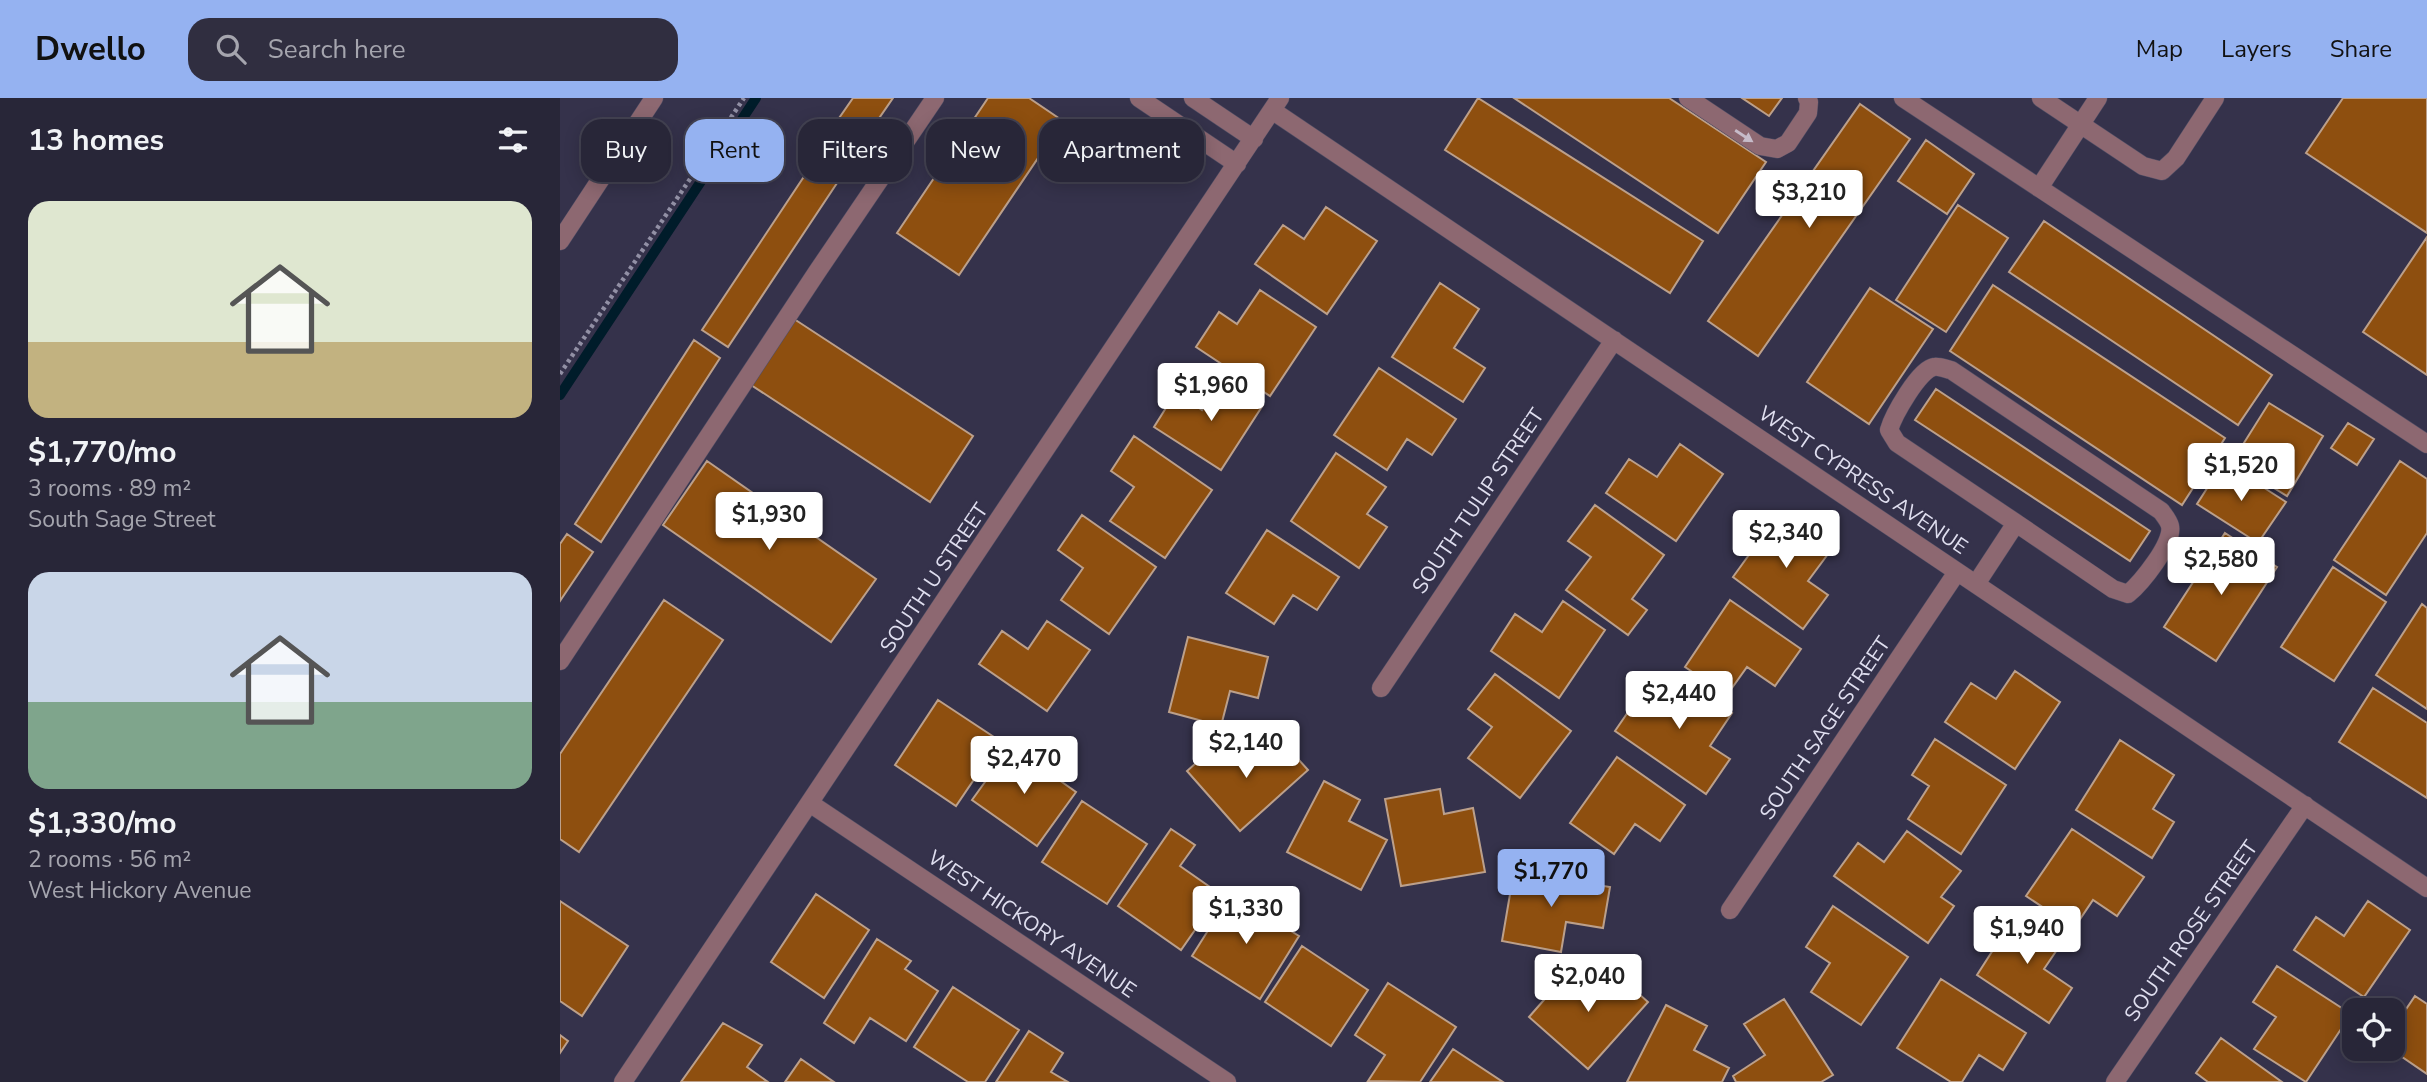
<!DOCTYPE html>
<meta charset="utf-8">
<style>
:root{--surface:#282638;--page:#302e40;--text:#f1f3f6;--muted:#a5a5ae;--line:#444353;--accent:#95b2f1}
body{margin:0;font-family:"Nunito Sans",sans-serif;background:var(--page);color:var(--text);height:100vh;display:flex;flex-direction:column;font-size:26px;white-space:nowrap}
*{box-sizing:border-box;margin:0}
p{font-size:23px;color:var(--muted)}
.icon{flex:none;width:38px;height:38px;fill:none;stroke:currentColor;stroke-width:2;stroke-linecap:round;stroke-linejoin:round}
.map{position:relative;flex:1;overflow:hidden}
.details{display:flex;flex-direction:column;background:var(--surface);width:560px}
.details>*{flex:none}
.guide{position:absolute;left:21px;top:21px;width:665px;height:63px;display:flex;gap:14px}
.tools{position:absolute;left:1782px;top:900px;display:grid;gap:14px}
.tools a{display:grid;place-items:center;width:63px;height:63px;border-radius:14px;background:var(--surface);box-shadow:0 4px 18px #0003,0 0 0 2px var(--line);font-size:35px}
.price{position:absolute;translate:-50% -60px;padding:0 16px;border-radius:7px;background:#fff;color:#222;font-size:23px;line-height:46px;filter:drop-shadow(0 2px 4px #0008)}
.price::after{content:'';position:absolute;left:50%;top:42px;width:21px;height:16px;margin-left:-10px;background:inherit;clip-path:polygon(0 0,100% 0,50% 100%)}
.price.on{background:var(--accent);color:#111}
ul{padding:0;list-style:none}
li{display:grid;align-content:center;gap:14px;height:371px;padding:0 28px}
li span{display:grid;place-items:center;height:217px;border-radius:21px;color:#555}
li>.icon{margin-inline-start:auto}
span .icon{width:126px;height:126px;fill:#fffc;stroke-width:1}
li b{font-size:30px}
h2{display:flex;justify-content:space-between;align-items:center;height:84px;padding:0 28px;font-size:30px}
.pill{padding:0 24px;border-radius:21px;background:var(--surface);box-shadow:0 4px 18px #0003,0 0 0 2px var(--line);font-size:24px;line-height:63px}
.pill.on{background:var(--accent);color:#111}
header{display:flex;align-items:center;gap:42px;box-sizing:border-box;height:98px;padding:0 35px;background:var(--accent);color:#111}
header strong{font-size:33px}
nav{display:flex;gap:38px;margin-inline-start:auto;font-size:24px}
.search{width:490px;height:63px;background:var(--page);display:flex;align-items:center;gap:18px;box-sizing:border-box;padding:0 24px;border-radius:21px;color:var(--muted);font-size:26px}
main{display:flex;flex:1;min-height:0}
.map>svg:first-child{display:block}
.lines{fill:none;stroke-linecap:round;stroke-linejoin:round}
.stream{stroke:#001c2a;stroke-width:10}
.building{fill:#8e4f0f;stroke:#bca08b;stroke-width:2}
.minor-casing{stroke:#504e65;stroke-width:19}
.path{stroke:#9290a5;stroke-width:4.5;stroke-dasharray:3.5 3.5;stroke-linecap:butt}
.minor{stroke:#8d6871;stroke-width:18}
.oneway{fill:#c6bbc9}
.labels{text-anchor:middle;stroke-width:5;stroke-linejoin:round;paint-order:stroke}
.street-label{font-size:21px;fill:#dfdeef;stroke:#35324b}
</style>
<header>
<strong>Dwello</strong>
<div class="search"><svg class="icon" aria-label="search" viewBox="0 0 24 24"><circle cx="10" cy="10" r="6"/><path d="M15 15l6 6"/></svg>Search here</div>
<nav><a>Map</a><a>Layers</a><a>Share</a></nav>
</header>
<main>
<section class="details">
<h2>13 homes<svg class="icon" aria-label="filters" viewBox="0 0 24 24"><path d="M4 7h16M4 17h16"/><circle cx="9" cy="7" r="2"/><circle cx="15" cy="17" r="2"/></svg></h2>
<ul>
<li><span style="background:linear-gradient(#dfe7d0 65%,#c2b280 0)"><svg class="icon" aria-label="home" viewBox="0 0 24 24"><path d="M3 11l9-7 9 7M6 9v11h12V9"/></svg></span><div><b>$1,770/mo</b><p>3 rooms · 89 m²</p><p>South Sage Street</p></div></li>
<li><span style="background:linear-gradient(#c9d6e8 60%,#7fa58c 0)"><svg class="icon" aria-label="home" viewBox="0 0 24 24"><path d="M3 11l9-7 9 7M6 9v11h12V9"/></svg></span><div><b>$1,330/mo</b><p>2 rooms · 56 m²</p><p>West Hickory Avenue</p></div></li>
</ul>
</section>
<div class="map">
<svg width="1867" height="984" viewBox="0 0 1867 984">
<rect width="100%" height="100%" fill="#35324b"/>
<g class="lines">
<path class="stream" d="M0,297l196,-297"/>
</g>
<path class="building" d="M293,0h40l-38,55 -27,-19z
M428,0h41l34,23 -104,154 -62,-42z
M918,0l225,143 -33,52 -225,-143z
M954,0h155l97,64 -48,71z
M1182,0h40l-13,18z
M1783,0h84v135l-121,-80z
M1300,6l50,35 -152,217 -50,-35z
M1366,42l48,34 -27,40 -49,-33z
M263,50l26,17 -121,182 -26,-17z
M1398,107l50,33 -62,94 -50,-32z
M766,109l51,34 -50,73 -72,-50 28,-39 21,14z
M1484,123l228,154 -34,50 -229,-153z
M1867,139v138l-64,-43z
M880,185l39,26 -25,39 31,20 -22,34 -71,-45z
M1433,187l232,153 -43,67 -232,-154z
M1310,190l63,41 -64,95 -62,-42z
M700,192l56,37 -46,69 -74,-49 23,-35 18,12z
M231,219l182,119 -43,66 -182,-119z
M134,242l26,18 -119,184 -26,-18z
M819,270l77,51 -24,36 -25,-16 -20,31 -53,-35z
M663,280l40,27 -42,65 -67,-43 22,-35 26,18z
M1376,291l214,142 -20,30 -215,-141z
M1709,305l54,33 -36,60 -55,-34z
M1788,325l26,16 -17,26 -26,-17z
M574,338l78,54 -47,68 -55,-37 24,-34 -23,-16z
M1120,346l43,30 -47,67 -70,-48 23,-34 28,18z
M776,355l50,34 -19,27 20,13 -28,41 -68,-47z
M147,363l169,118 -45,63 -168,-117z
M1840,363l27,18v54l-41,62 -52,-35z
M1664,364l62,40 -28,41 -61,-39z
M1035,407l69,50 -32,44 15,11 -19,25 -62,-45 25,-33 -23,-16z
M1220,414l51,38 -23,31 20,14 -25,34 -70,-52z
M522,417l74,52 -47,67 -48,-34 22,-32 -25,-18z
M707,432l72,47 -22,33 -24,-15 -19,29 -48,-31z
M1665,435l52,34 -61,94 -52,-34z
M7,436l26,18 -33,49v-57z
M1773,469l53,35 -52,79 -53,-34z
M104,502l59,40 -144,212 -19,-13v-85z
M1170,502l71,49 -26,37 -28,-19 -20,28 -42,-28z
M1003,503l42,29 -46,68 -68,-47 24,-37 27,18z
M1862,506l5,4v101l-51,-34z
M487,523l43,29 -43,61 -68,-47 23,-33 26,18z
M628,539l80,20 -10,41 -28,-7 -9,35 -52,-14z
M1455,573l45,31 -45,67 -70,-47 26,-39 25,16z
M935,576l76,57 -51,67 -52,-40 24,-31 -24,-18z
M1116,577l56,38 -22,33 20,13 -24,35 -91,-63 35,-51 16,10z
M1813,590l54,35v75l-88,-56z
M378,602l62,41 -44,65 -61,-41z
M664,640l25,29 31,-28 28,31 -68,61 -53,-60z
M1375,641l71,46 -45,69 -53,-35 21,-33 -17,-11z
M1560,642l54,35 -21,34 21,13 -22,36 -76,-48z
M451,648l65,46 -39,54 -65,-46z
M1057,659l68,48 -25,36 -25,-17 -21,30 -44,-31z
M764,683l36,19 -11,21 38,19 -26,50 -74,-38z
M880,691l4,25 29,-6 12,64 -84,14 -16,-87z
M522,703l65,43 -40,60 -65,-42z
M611,731l24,16 -15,21 40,28 -39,56 -63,-44z
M1512,731l72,48 -27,39 -24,-16 -19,28 -48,-32z
M1347,733l54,40 -20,26 13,9 -26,37 -94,-67 24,-33 26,19z
M954,773l96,16 -7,41 -37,-6 -5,30 -59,-11z
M256,796l53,36 -45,68 -53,-36z
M671,796l68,42 -39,63 -68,-43z
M0,803l68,45 -46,70 -22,-15z
M1808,803l42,29 -46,67 -70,-47 22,-33 28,19z
M1273,808l75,51 -47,68 -50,-33 19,-29 -24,-16z
M1460,810l45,30 -21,31 28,19 -23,35 -72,-48z
M317,841l34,22 -6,8 33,22 -32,50 -36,-23 -16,25 -30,-20z
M742,848l66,44 -37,56 -66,-44z
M1717,868l74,48 -45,68 -52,-33 22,-32 -23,-15z
M1012,870l21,19 17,-19 38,34 -60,67 -59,-52z
M1381,881l85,54 -23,37 -24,-15 -17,27h-11l-54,-34z
M828,885l68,44 -36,55 -52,-1 17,-26 -30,-20z
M393,889l66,43 -34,52h-17l-54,-35z
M1855,898l12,8v70l-38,-26h3v-18z
M1224,901l49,76 -12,7h-85l-3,-6 32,-21 -21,-31z
M1106,907l41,21 -13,24 35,18 -7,14h-95z
M163,925l39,22 -15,22 21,15h-87z
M469,933l34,22 -12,19 17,10h-72z
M0,937l8,6 -8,12z
M1661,940l61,44h-74l-12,-9z
M893,951l50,33h-73z
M241,961l33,23h-49z"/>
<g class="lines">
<g class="minor-casing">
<path id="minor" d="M579,0l98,66
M633,0l61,41
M1128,0l72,48 17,3 11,-6 20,-30 1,-11 -2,-4
M1343,0l524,346
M1481,0l102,68 19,5 14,-13 39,-60
M713,13l1154,777
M1479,90l59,-90
M0,143l94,-143
M1416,486l40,-61 97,66 15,5c13,-11 46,-51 42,-68 -1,-5 -6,-11 -9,-15l-210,-141c-5,-1 -12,-4 -17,-3 -15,2 -41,49 -45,63l8,13 119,80
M0,563l257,-389 118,-174
M821,590l233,-348
M251,706l416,278
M1170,812l227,-338
M63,984l657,-984
M1555,984l190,-277"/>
</g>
<path class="path" d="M0,276l184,-276"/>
<use href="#minor" class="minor"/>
</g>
<defs><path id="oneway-solid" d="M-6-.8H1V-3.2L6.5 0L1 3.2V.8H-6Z" transform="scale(1.75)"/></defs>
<use class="oneway" href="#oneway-solid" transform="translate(1184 38) rotate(33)"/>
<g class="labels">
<g class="street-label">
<text transform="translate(1303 382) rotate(34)" y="7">WEST CYPRESS AVENUE</text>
<text transform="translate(918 403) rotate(-56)" y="7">SOUTH TULIP STREET</text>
<text transform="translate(374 480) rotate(-56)" y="7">SOUTH U STREET</text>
<text transform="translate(1265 630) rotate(-56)" y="7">SOUTH SAGE STREET</text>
<text transform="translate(472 826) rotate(34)" y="7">WEST HICKORY AVENUE</text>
<text transform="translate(1631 833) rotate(-55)" y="7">SOUTH ROSE STREET</text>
</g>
</g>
</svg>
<div class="tools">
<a><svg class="icon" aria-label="locate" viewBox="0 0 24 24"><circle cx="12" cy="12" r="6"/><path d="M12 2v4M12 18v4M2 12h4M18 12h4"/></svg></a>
</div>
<b class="price" style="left:1249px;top:132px">$3,210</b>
<b class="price" style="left:651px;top:325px">$1,960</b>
<b class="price" style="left:1681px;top:405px">$1,520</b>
<b class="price" style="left:209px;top:454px">$1,930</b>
<b class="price" style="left:1226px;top:472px">$2,340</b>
<b class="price" style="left:1661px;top:499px">$2,580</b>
<b class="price" style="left:1119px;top:633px">$2,440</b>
<b class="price" style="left:686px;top:682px">$2,140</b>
<b class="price" style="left:464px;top:698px">$2,470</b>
<b class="price on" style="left:991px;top:811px">$1,770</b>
<b class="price" style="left:686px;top:848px">$1,330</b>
<b class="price" style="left:1467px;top:868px">$1,940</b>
<b class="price" style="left:1028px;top:916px">$2,040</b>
<div class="guide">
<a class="pill">Buy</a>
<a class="pill on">Rent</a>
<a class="pill">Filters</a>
<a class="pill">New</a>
<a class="pill">Apartment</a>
</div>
</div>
</main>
